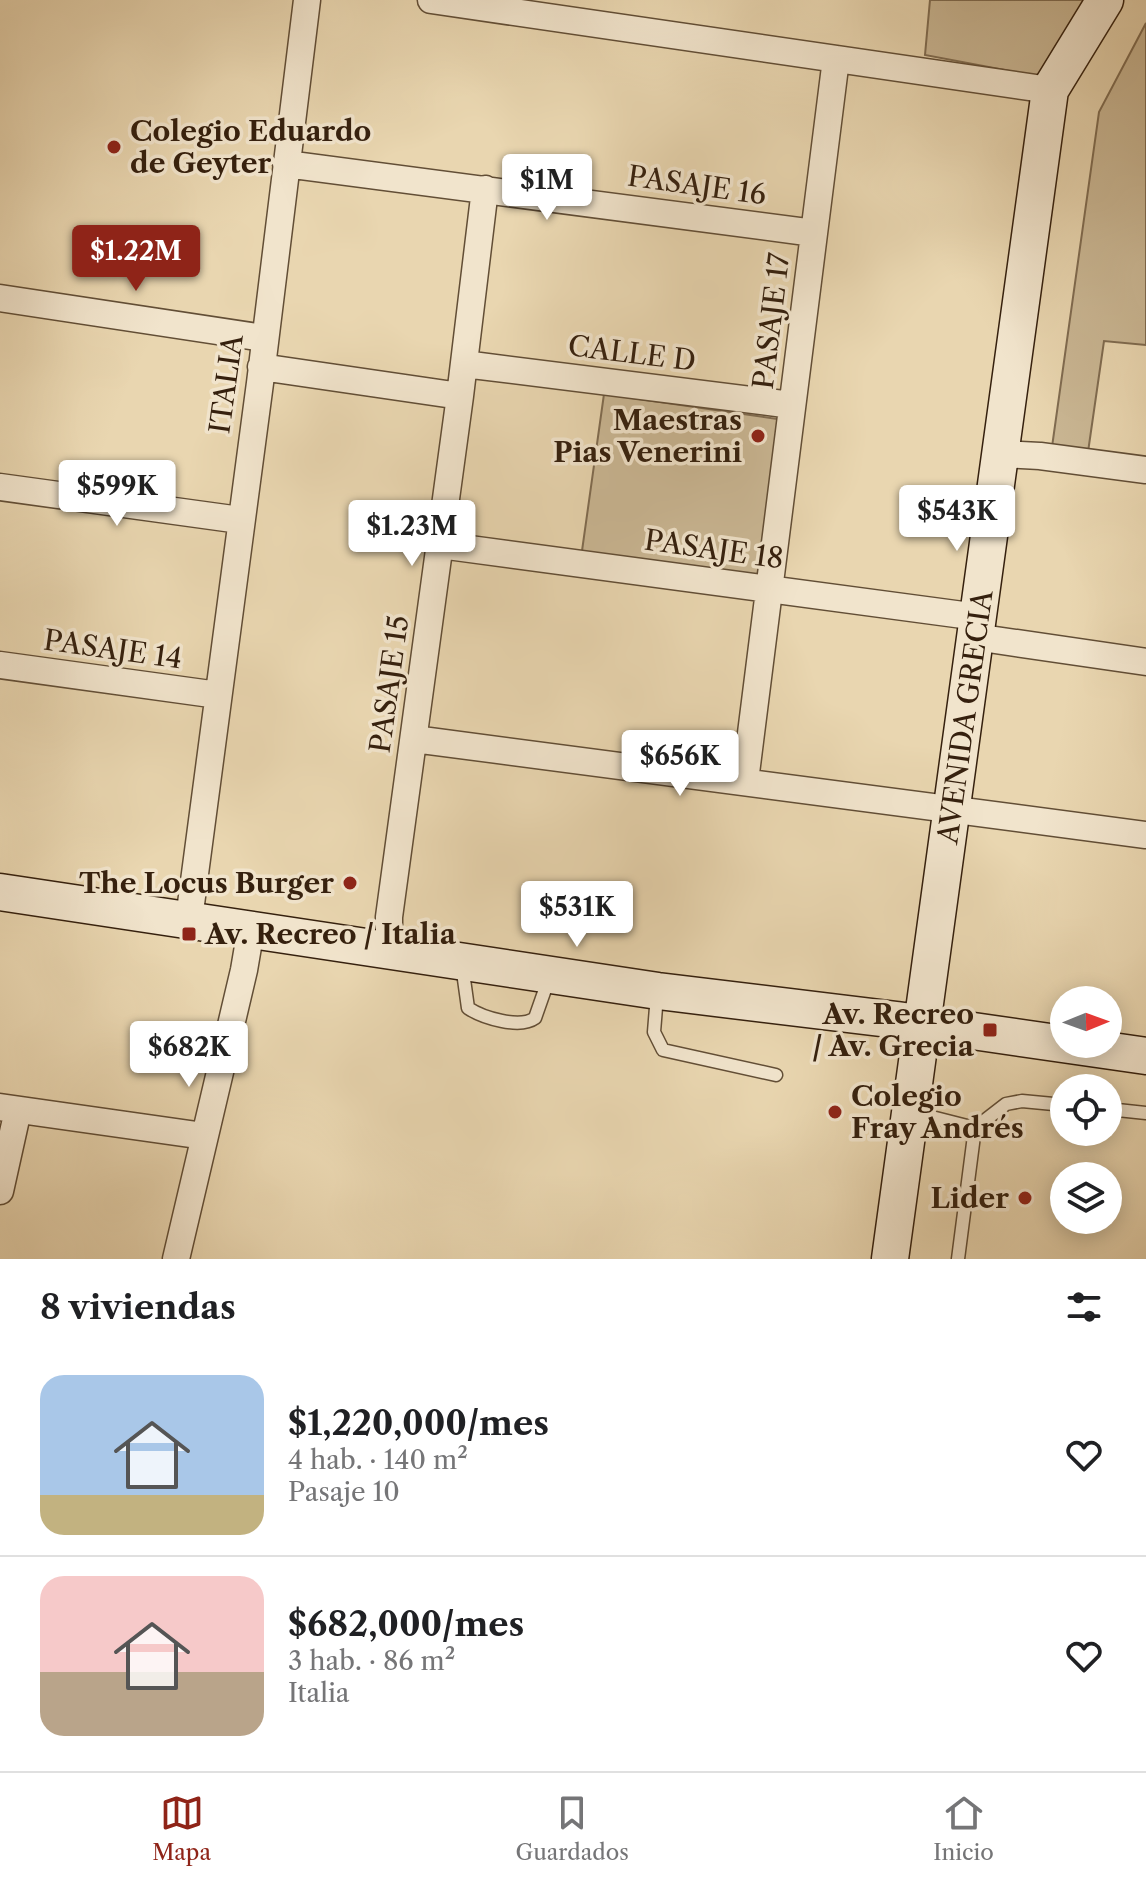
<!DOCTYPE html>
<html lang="es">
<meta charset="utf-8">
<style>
:root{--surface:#fff;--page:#f6f6f6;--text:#202124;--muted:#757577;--line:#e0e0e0;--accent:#8f2418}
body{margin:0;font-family:"Libre Caslon Text",serif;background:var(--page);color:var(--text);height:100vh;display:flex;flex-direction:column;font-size:30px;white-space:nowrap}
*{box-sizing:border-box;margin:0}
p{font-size:26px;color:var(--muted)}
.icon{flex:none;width:44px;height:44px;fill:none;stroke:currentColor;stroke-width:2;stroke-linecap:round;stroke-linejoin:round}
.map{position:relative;height:1259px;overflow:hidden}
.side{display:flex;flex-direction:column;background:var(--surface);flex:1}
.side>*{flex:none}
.needle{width:52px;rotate:89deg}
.tools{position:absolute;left:1050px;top:986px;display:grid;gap:16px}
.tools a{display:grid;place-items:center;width:72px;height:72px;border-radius:50%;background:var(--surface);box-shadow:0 4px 20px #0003;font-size:40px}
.price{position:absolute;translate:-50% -68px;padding:0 18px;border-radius:8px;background:#fff;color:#222;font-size:26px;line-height:52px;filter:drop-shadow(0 2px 4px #0008)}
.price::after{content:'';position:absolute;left:50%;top:48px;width:24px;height:18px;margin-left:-12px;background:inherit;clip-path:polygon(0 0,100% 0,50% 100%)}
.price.selected{background:var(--accent);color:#fff}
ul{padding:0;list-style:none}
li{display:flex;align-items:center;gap:24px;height:200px;padding:0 40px}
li+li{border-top:2px solid var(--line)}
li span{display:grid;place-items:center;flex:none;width:224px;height:160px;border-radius:24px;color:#555}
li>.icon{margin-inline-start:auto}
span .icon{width:96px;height:96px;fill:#fffc;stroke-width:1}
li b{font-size:34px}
h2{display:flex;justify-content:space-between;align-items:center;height:96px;padding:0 40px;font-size:34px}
.dock{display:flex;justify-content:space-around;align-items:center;height:112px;border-top:2px solid var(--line);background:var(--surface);font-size:22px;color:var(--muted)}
.dock a{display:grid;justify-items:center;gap:4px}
.dock .selected{color:var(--accent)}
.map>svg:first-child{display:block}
.green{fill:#cab794;stroke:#806c51;stroke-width:2}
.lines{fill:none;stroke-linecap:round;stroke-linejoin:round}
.lane-casing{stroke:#624e36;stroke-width:15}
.street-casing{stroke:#624e36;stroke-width:29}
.secondary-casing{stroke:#35200e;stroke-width:39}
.lane{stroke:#f1e4cc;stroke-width:12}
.street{stroke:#f1e4cc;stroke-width:26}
.secondary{stroke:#f1e4cc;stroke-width:36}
.poi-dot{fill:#8f2418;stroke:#f1e4cc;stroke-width:3}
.labels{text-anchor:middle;stroke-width:7;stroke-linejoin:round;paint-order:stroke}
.poi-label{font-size:28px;font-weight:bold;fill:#35200e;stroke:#f1e4cc;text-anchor:end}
.street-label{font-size:28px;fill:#35200e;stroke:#f1e4cc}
</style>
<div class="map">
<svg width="1146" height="1259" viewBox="0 0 1146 1259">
<rect width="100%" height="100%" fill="#e9d6b0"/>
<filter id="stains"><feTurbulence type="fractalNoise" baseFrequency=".0025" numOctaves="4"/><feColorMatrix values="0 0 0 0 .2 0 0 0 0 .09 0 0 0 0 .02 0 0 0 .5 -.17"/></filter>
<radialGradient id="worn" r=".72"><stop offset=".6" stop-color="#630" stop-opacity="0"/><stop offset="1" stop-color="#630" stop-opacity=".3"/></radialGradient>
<path class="green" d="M930,0h167l-50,78 -122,-23z
M1146,23v322l-42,-4 -16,111 -36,-5 47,-335z
M604,394l180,26 -23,164 -180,-26z"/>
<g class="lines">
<g class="lane-casing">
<path id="lane" d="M462,965l6,43c15,10 52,21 67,10l14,-40
M657,995l-3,37 9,18 113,25
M1108,1109l38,4
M912,1112l63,16
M958,1259l17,-131 31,-24 16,-3 42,4"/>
</g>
<g class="street-casing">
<path id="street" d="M431,0l619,90
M286,164l528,69
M0,298l264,40
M464,364l328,41
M261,367l199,29
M1000,454l40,2 106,14
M0,487l240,33
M440,545l538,72
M975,637l171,25
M0,665l218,30
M414,739l732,96
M745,781l91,-722
M189,919l71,-536 47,-383
M389,950v-33l71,-521 25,-207
M0,1107l204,29
M0,1191l18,-81
M176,1259l68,-289 7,-41"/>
</g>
<g class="secondary-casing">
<path id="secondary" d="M0,892l658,99 239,29 249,36
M890,1259l160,-1169 55,-90"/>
</g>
<use href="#lane" class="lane"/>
<use href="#street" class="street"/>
<use href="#secondary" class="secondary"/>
</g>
<g class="poi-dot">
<circle cx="114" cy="147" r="8"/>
<circle cx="758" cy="436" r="8"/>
<circle cx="350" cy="883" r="8"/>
<rect x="181" y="926" width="16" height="16" rx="4"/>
<rect x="982" y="1022" width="16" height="16" rx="4"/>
<circle cx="835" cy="1112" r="8"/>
<circle cx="1025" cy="1198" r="8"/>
</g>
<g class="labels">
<g class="poi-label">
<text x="130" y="141" text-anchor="start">Colegio Eduardo<tspan x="130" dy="32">de Geyter</tspan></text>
<text x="742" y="430">Maestras<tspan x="742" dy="32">Pias Venerini</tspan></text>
<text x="334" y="893">The Locus Burger</text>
<text x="205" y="944" text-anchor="start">Av. Recreo / Italia</text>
<text x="974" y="1024">Av. Recreo<tspan x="974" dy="32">/ Av. Grecia</tspan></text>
<text x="851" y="1106" text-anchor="start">Colegio<tspan x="851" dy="32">Fray Andrés</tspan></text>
<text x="1009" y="1208">Lider</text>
</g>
<g class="street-label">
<text transform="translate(697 185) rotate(8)" y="10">PASAJE 16</text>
<text transform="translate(771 321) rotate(-83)" y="10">PASAJE 17</text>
<text transform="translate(632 353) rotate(7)" y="10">CALLE D</text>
<text transform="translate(226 384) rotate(-82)" y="10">ITALIA</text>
<text transform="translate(714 549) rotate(8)" y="10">PASAJE 18</text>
<text transform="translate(113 649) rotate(8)" y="10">PASAJE 14</text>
<text transform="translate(389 684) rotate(-82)" y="10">PASAJE 15</text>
<text transform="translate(965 717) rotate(-82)" y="10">AVENIDA GRECIA</text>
</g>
</g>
<rect width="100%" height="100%" filter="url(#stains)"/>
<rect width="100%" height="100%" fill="url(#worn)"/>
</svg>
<div class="tools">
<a><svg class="needle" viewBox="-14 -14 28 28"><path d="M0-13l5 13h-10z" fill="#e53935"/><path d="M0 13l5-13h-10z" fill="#757577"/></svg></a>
<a><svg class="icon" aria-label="locate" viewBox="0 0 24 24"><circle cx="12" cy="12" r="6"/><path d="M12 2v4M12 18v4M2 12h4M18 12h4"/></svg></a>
<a><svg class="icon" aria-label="layers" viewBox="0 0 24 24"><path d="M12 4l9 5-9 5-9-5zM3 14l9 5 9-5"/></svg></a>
</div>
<b class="price" style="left:547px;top:222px">$1M</b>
<b class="price selected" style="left:136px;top:293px">$1.22M</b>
<b class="price" style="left:117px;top:528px">$599K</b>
<b class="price" style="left:957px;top:553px">$543K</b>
<b class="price" style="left:412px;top:568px">$1.23M</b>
<b class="price" style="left:680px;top:798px">$656K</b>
<b class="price" style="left:577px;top:949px">$531K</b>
<b class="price" style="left:189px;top:1089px">$682K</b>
</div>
<section class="side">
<h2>8 viviendas<svg class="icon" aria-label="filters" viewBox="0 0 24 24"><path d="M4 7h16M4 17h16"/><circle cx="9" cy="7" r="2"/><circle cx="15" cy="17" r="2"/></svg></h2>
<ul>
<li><span style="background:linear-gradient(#a9c7e8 75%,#c2b280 0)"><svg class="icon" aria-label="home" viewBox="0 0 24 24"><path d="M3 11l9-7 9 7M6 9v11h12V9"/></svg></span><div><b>$1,220,000/mes</b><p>4 hab. · 140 m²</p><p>Pasaje 10</p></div><svg class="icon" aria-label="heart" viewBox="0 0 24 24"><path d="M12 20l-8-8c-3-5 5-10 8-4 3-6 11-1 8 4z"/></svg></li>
<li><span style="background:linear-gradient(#f6c9c9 60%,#b9a48a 0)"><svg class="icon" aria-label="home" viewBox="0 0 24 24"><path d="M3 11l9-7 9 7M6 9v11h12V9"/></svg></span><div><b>$682,000/mes</b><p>3 hab. · 86 m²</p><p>Italia</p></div><svg class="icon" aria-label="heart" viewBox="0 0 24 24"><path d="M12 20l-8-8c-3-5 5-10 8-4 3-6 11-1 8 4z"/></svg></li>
</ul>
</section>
<nav class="dock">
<a class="selected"><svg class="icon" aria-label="map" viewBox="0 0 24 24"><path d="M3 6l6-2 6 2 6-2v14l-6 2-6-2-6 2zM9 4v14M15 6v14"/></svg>Mapa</a>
<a><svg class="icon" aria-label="saved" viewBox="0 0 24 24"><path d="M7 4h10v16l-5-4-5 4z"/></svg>Guardados</a>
<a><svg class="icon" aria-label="home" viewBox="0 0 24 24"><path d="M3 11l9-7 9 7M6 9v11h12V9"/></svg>Inicio</a>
</nav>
